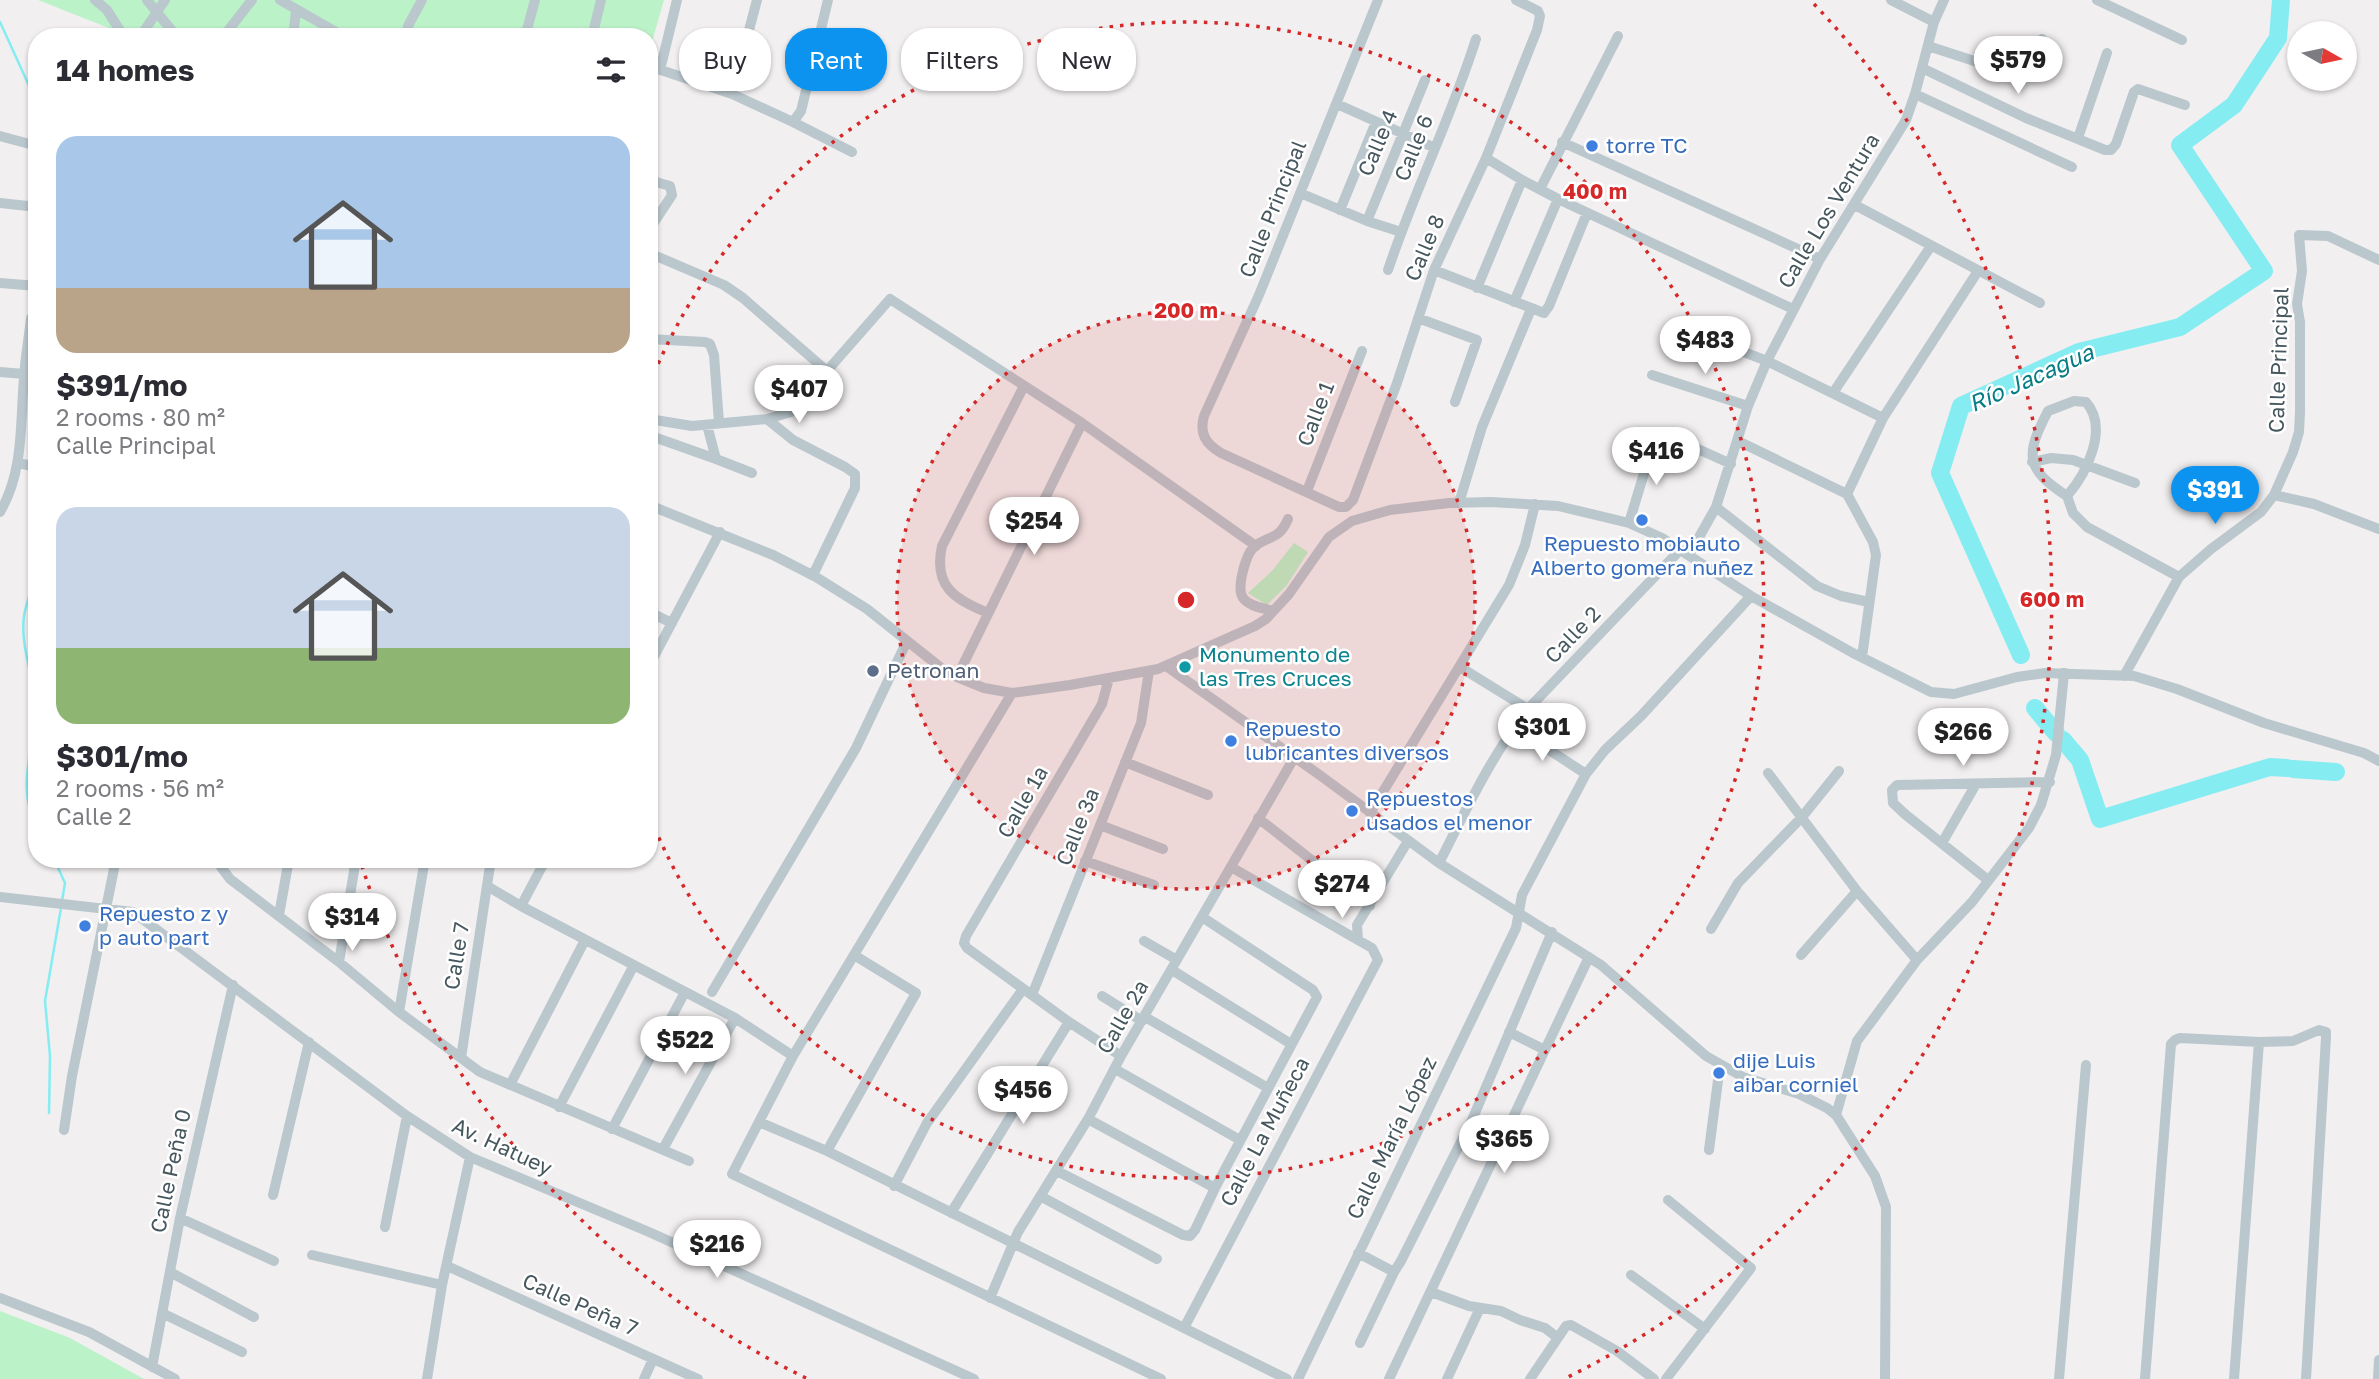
<!DOCTYPE html>
<meta charset="utf-8">
<style>
:root{--surface:#fff;--page:#f7f7f7;--text:#2b2b33;--muted:#7c7c81;--accent:#0c92ef}
body{margin:0;font-family:"Golos Text",sans-serif;background:var(--page);color:var(--text);height:100vh;display:flex;flex-direction:column;font-size:26px;white-space:nowrap}
*{box-sizing:border-box;margin:0}
p{font-size:23px;color:var(--muted)}
.icon{flex:none;width:38px;height:38px;fill:none;stroke:currentColor;stroke-width:2;stroke-linecap:round;stroke-linejoin:round}
.map{position:relative;flex:1;overflow:hidden}
.sheet{position:absolute;left:28px;top:28px;width:630px;height:840px;display:flex;flex-direction:column;background:var(--surface);border-radius:28px;box-shadow:0 2px 5px #0004}
.sheet>*{flex:none}
.guide{position:absolute;left:679px;top:28px;width:665px;height:63px;display:flex;gap:14px}
.needle{width:46px;rotate:99deg}
.tools{position:absolute;left:2287px;top:21px;display:grid;gap:14px}
.tools a{display:grid;place-items:center;width:70px;height:70px;border-radius:50%;background:var(--surface);box-shadow:0 2px 5px #0004;font-size:35px}
.price{position:absolute;translate:-50% -60px;padding:0 16px;border-radius:24px;background:#fff;color:#222;font-size:23px;line-height:46px;filter:drop-shadow(0 2px 4px #0008)}
.price::after{content:'';position:absolute;left:50%;top:42px;width:21px;height:16px;margin-left:-10px;background:inherit;clip-path:polygon(0 0,100% 0,50% 100%)}
.price.active{background:var(--accent);color:#fff}
ul{padding:0;list-style:none}
li{display:grid;align-content:center;gap:14px;height:371px;padding:0 28px}
li span{display:grid;place-items:center;height:217px;border-radius:21px;color:#555}
li>.icon{margin-inline-start:auto}
span .icon{width:126px;height:126px;fill:#fffc;stroke-width:1}
li b{font-size:30px}
h2{display:flex;justify-content:space-between;align-items:center;height:84px;padding:0 28px;font-size:30px}
.pill{padding:0 24px;border-radius:28px;background:var(--surface);box-shadow:0 2px 5px #0004;font-size:24px;line-height:63px}
.pill.active{background:var(--accent);color:#fff}
.map>svg:first-child{display:block}
.green{fill:#bbf2c8}
.lines{fill:none;stroke-linecap:round;stroke-linejoin:round}
.stream{stroke:#85ecf2;stroke-width:2.5}
.river{stroke:#85ecf2;stroke-width:18}
.minor{stroke:#bac7cd;stroke-width:10}
.ring{fill:none;stroke:#d62828;stroke-width:3.5;stroke-dasharray:3.5 7}
.shop-dot{fill:#3f7fe0;stroke:#fff;stroke-width:2.5}
.culture-dot{fill:#0f9aa8;stroke:#fff;stroke-width:2.5}
.service-dot{fill:#5c6f8a;stroke:#fff;stroke-width:2.5}
.labels{text-anchor:middle;stroke-width:5;stroke-linejoin:round;paint-order:stroke}
.street-label{font-size:21px;fill:#46575e;stroke:#fff}
.shop-label{font-size:21px;fill:#366cbe;stroke:#fff;text-anchor:start}
.culture-label{font-size:21px;fill:#0d838f;stroke:#fff;text-anchor:start}
.service-label{font-size:21px;fill:#4e5e75;stroke:#fff;text-anchor:start}
.water-label{font-size:23px;font-style:italic;fill:#067d84;stroke:#fff}
.centre{fill:#d62828;stroke:#fff;stroke-width:3.5}
.ring-label{font-size:21px;text-anchor:middle;font-weight:bold;fill:#d62828;stroke:#fff;stroke-width:5;stroke-linejoin:round;paint-order:stroke}
</style>
<div class="map">
<svg width="2379" height="1379" viewBox="0 0 2379 1379">
<rect width="100%" height="100%" fill="#f2eff0"/>
<path class="green" d="M38,0h626l-15,52v-15h-529l-6,-7z
M1294,543l14,9 -21,33 -20,20 -19,-12 24,-22z
M0,1311l70,27 74,41h-144z"/>
<g class="lines">
<path class="stream" d="M0,22l31,68 6,3
M37,574c-4,13 -11,28 -13,42 -4,29 9,58 11,86 2,41 -21,85 2,124
M54,859l11,24 -3,18
M49,1113l1,-57 -5,-55 16,-93"/>
<path class="river" d="M2021,655l-81,-182 21,-67 118,-54 101,-25 84,-56 -84,-126 54,-40 44,-67 3,-38
M2035,708l21,25
M2063,740l17,20 20,59 170,-52 17,1
M2293,769l43,3"/>
<path class="minor" d="M95,0l12,10 17,27
M147,0l30,37
M280,0l65,37
M1891,0l43,22
M2097,0l85,40
M140,37l25,-37
M223,37l29,-37
M293,37l3,-26
M406,37l2,-11 14,-26
M525,37l10,-37
M592,37l9,-37
M1928,46l74,24c26,2 30,-10 40,-31
M649,66l83,28 61,28 59,30
M1922,68l104,50 79,32h6l5,-6 18,-52 4,-3 47,16
M660,70l17,-70
M732,94l25,-94
M1915,94l157,73
M1337,104l98,44
M793,122l8,-11 27,-111
M0,136l37,10
M2078,138l29,-85
M1562,142l258,117
M1486,158l36,22 36,19 235,110
M649,180l21,6 2,9 -23,35
M1540,189l78,-153
M1300,193l67,28 34,11
M0,203l37,4
M1855,205l185,98
M1340,210l36,-88
M1367,221l58,-141
M649,253l75,32 19,13 85,74
M1388,270c26,-78 63,-152 88,-231
M1434,270l110,43 5,-7 38,-93
M0,283l37,3
M1477,288l45,-108
M1514,302l44,-103
M1418,318l59,22 -22,62
M1684,329l83,32 116,57
M649,339l56,3 5,2 4,11 5,68
M0,372l24,2
M1652,375l96,31
M1833,393l98,-147
M649,419l43,7 75,-7 24,-7 99,-113 192,124 174,123
M767,419l26,21 52,27 10,7v14l-42,87
M707,425l9,34 36,14
M654,437l62,22
M1738,441l109,53 26,48 3,13 -14,102
M2032,462l19,-4 22,2 62,23
M18,463l19,4
M1307,491l55,-140
M1847,494l36,-76 95,-147
M2274,495l40,9 65,25
M2067,496c-42,-27 -42,-41 -19,-85l26,-10 12,1c23,26 1,71 -19,94l6,17 14,14 92,50
M1459,503l23,-76 49,-118
M649,505l124,50 43,22 51,32 73,58 17,10 27,11 28,5 58,-8 88,-16 97,-43 11,-7 23,-25 40,-57 23,-16 38,-11 59,-7 42,-1 67,4 71,17 33,15 89,58 102,57 78,39 23,2 63,-17 28,-4 89,3 43,13 87,34 100,30 15,8
M1346,507h-7l-118,-54c-15,-9 -22,-19 -17,-37l55,-121 119,-295
M1346,507l7,-7 44,-117 37,-113 52,-112 51,-128 3,-14 -2,-5 -22,-11
M1716,507l101,79 24,10 28,6
M0,512c24,-41 20,-88 24,-134 1,-20 5,-40 7,-60
M1629,523l23,-76 5,-10 10,-2 64,29
M1689,555l27,-48 32,-101 19,-45 53,-102 86,-139 9,-26 19,-72 10,-22
M1273,611c-9,-3 -23,-4 -30,-13 -7,-10 3,-45 12,-52 15,-11 24,-6 33,-27
M649,612l23,11
M988,613c-33,-14 -55,-26 -46,-67l82,-160
M649,666l71,-134
M1166,666l155,110 118,87 162,102 105,91 37,21 56,17 28,14 9,7 39,61 11,31 -1,172
M1460,667l68,42
M2124,676l55,-99 32,-28 50,-37 13,-17 19,-43 6,-20 1,-20v-90l-3,-18 5,-33 -3,-36 29,1 51,24
M957,677l125,-254
M1109,678l-7,26 -136,232 -2,7 3,5 102,74 52,34
M1012,693l-219,363 -61,118 429,205
M1514,727l72,47
M1125,762l83,33
M1768,773l89,118 60,69
M1370,813l139,-228 16,-40 10,-41
M1258,818l112,88
M1100,825l63,24
M1942,843l34,-59
M221,859v8l9,12 109,83 60,50 81,60 209,89
M1085,861l69,24
M1439,863c27,-53 52,-107 89,-154l152,-159
M1988,880l-82,-65 -13,-12 -1,-13 5,-5 153,-3
M487,886l34,20 214,112 58,38
M0,897l133,15 274,204 63,41 179,75 325,147
M521,906l25,-47
M279,915l10,-56
M1711,929l27,-46 64,-66 37,-46
M1358,940l-1,-15 51,-84
M1144,941l33,19
M1801,955l56,-64
M339,962l17,-103
M1172,970l119,74
M712,992l144,-244 51,-107
M1032,995l109,-272 8,-52
M1102,996l40,25
M399,1012l26,-153
M1145,1017l123,71
M1509,1032l36,18
M461,1058l30,-199
M1115,1069l125,71
M510,1085l75,-145
M559,1107l75,-142
M1836,1115l21,-74 60,-81 55,-58 57,-74 12,-23 15,-50 8,-82
M1088,1119l127,69
M759,1122l68,29 460,228
M612,1129l73,-137
M64,1130l8,-54 44,-217
M663,1149l72,-131
M1709,1150l11,-85
M827,1151l89,-158 -62,-38
M1057,1171l126,64 7,1 5,-6 20,-42 102,-191 -4,-7 -111,-73
M894,1186l33,-63 96,-134
M273,1195l36,-153
M1042,1197l115,62
M951,1213l118,-191
M180,1218l94,43
M385,1227l22,-111
M1358,1253l36,19 7,-11 71,-141 80,-188
M312,1255l130,30
M447,1266l251,113
M170,1272l84,45
M1631,1275l74,54
M1431,1292l38,14 32,5 19,9 25,8 13,10
M0,1298l89,34 86,47
M990,1298l28,-66 70,-113 33,-63 173,-298
M162,1313l80,39
M1184,1328l194,-368 -6,-12 -141,-81
M1360,1343l34,-71
M152,1367l28,-149 53,-233
M427,1379l15,-94 28,-128
M644,1379l9,-20
M1298,1379l218,-451 6,-33 64,-121 19,-24 36,-34 110,-120
M1389,1379l200,-422
M1447,1379l33,-71
M1530,1379l36,-53 5,-1 46,26 37,28
M1666,1379l85,-111 -83,-68
M2059,1379l27,-314
M2145,1379l26,-335 4,-4 5,-2 79,4 34,-1 26,-11 7,2v5l-20,342
M2234,1379l25,-337
M2378,1379l1,-19"/>
</g>
<circle cx="1186" cy="600" r="289" fill="#d62828" fill-opacity=".12"/>
<g class="ring">
<circle cx="1186" cy="600" r="289"/>
<path d="M650 383A578 578 0 1 1 650 817"/>
<path d="M806 1378A866 866 0 0 1 360 860M1814 4A866 866 0 0 1 1566 1378"/>
</g>
<g class="shop-dot">
<circle cx="1592" cy="146" r="7"/>
<circle cx="1642" cy="520" r="7"/>
<circle cx="1231" cy="741" r="7"/>
<circle cx="1352" cy="811" r="7"/>
<circle cx="85" cy="926" r="7"/>
<circle cx="1719" cy="1073" r="7"/>
</g>
<circle class="culture-dot" cx="1185" cy="667" r="7"/>
<circle class="service-dot" cx="873" cy="671" r="7"/>
<g class="labels">
<g class="street-label">
<text transform="translate(1378 143) rotate(-67)" y="7">Calle 4</text>
<text transform="translate(1414 148) rotate(-68)" y="7">Calle 6</text>
<text transform="translate(1273 209) rotate(-68)" y="7">Calle Principal</text>
<text transform="translate(1829 211) rotate(-59)" y="7">Calle Los Ventura</text>
<text transform="translate(1425 248) rotate(-67)" y="7">Calle 8</text>
<text transform="translate(2279 360) rotate(-88)" y="7">Calle Principal</text>
<text transform="translate(1316 414) rotate(-69)" y="7">Calle 1</text>
<text transform="translate(1573 635) rotate(-46)" y="7">Calle 2</text>
<text transform="translate(1023 802) rotate(-60)" y="7">Calle 1a</text>
<text transform="translate(1078 827) rotate(-68)" y="7">Calle 3a</text>
<text transform="translate(457 956) rotate(-81)" y="7">Calle 7</text>
<text transform="translate(1123 1017) rotate(-60)" y="7">Calle 2a</text>
<text transform="translate(1265 1132) rotate(-62)" y="7">Calle La Muñeca</text>
<text transform="translate(1392 1138) rotate(-64)" y="7">Calle María López</text>
<text transform="translate(502 1147) rotate(25)" y="7">Av. Hatuey</text>
<text transform="translate(171 1171) rotate(-78)" y="7">Calle Peña 0</text>
<text transform="translate(580 1305) rotate(24)" y="7">Calle Peña 7</text>
</g>
<g class="shop-label">
<text x="1606" y="153">torre TC</text>
<text x="1642" y="551" text-anchor="middle">Repuesto mobiauto<tspan x="1642" dy="24">Alberto gomera nuñez</tspan></text>
<text x="1245" y="736">Repuesto<tspan x="1245" dy="24">lubricantes diversos</tspan></text>
<text x="1366" y="806">Repuestos<tspan x="1366" dy="24">usados el menor</tspan></text>
<text x="99" y="921">Repuesto z y<tspan x="99" dy="24">p auto part</tspan></text>
<text x="1733" y="1068">dije Luis<tspan x="1733" dy="24">aibar corniel</tspan></text>
</g>
<g class="culture-label">
<text x="1199" y="662">Monumento de<tspan x="1199" dy="24">las Tres Cruces</tspan></text>
</g>
<g class="service-label">
<text x="887" y="678">Petronan</text>
</g>
<g class="water-label">
<text transform="translate(2031 378) rotate(-24)" y="8">Río Jacagua</text>
</g>
</g>
<circle cx="1186" cy="600" r="10" class="centre"/>
<g class="ring-label">
<text x="1595" y="199">400 m</text>
<text x="1186" y="318">200 m</text>
<text x="2052" y="607">600 m</text>
</g>
</svg>
<div class="tools">
<a><svg class="needle" viewBox="-14 -14 28 28"><path d="M0-13l5 13h-10z" fill="#e53935"/><path d="M0 13l5-13h-10z" fill="#7c7c81"/></svg></a>
</div>
<b class="price" style="left:2018px;top:96px">$579</b>
<b class="price" style="left:1705px;top:376px">$483</b>
<b class="price" style="left:799px;top:425px">$407</b>
<b class="price" style="left:1656px;top:487px">$416</b>
<b class="price active" style="left:2215px;top:526px">$391</b>
<b class="price" style="left:1034px;top:557px">$254</b>
<b class="price" style="left:1542px;top:763px">$301</b>
<b class="price" style="left:1963px;top:768px">$266</b>
<b class="price" style="left:1342px;top:920px">$274</b>
<b class="price" style="left:352px;top:953px">$314</b>
<b class="price" style="left:685px;top:1076px">$522</b>
<b class="price" style="left:1023px;top:1126px">$456</b>
<b class="price" style="left:1504px;top:1175px">$365</b>
<b class="price" style="left:717px;top:1280px">$216</b>
<div class="guide">
<a class="pill">Buy</a>
<a class="pill active">Rent</a>
<a class="pill">Filters</a>
<a class="pill">New</a>
</div>
<section class="sheet">
<h2>14 homes<svg class="icon" aria-label="filters" viewBox="0 0 24 24"><path d="M4 7h16M4 17h16"/><circle cx="9" cy="7" r="2"/><circle cx="15" cy="17" r="2"/></svg></h2>
<ul>
<li><span style="background:linear-gradient(#a9c7e8 70%,#b9a48a 0)"><svg class="icon" aria-label="home" viewBox="0 0 24 24"><path d="M3 11l9-7 9 7M6 9v11h12V9"/></svg></span><div><b>$391/mo</b><p>2 rooms · 80 m²</p><p>Calle Principal</p></div></li>
<li><span style="background:linear-gradient(#c9d6e8 65%,#8fb573 0)"><svg class="icon" aria-label="home" viewBox="0 0 24 24"><path d="M3 11l9-7 9 7M6 9v11h12V9"/></svg></span><div><b>$301/mo</b><p>2 rooms · 56 m²</p><p>Calle 2</p></div></li>
</ul>
</section>
</div>
